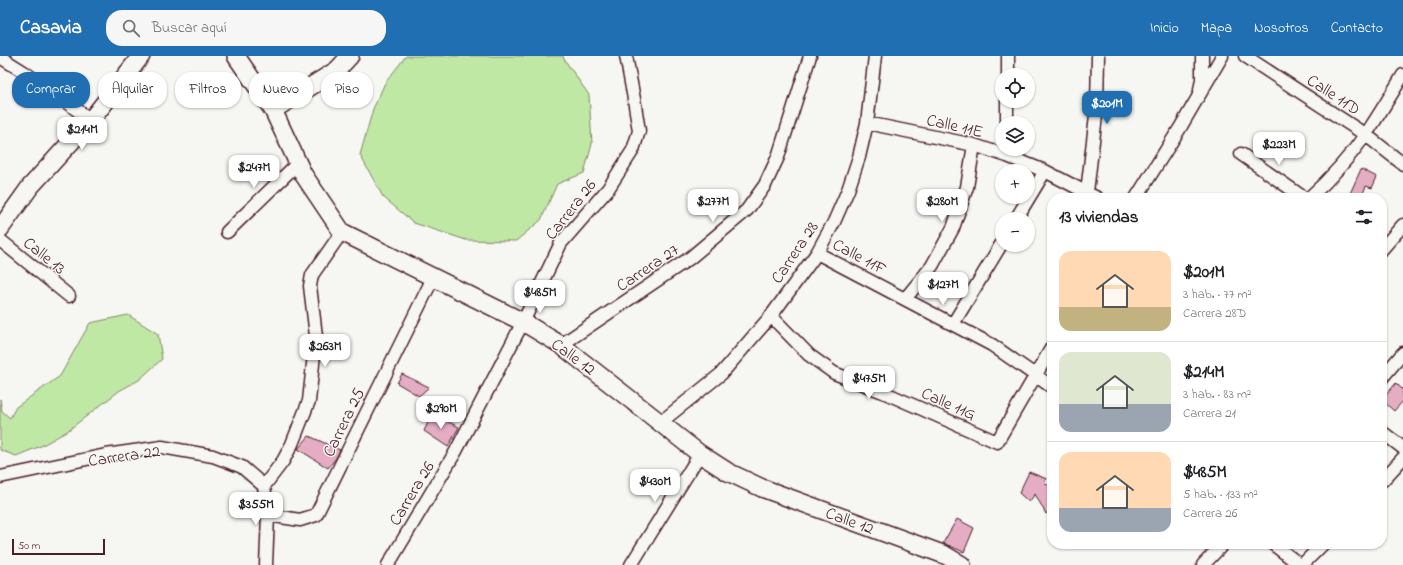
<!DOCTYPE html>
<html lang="es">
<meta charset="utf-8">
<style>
:root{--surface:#fff;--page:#f6f6f6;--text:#202124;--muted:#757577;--line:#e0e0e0;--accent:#1f6fb2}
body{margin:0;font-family:"Indie Flower",sans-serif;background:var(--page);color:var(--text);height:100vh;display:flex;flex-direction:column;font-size:15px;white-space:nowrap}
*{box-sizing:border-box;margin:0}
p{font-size:13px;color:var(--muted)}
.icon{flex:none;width:22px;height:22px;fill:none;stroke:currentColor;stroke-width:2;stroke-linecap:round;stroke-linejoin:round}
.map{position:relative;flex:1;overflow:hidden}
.drawer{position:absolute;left:1047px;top:137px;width:340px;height:356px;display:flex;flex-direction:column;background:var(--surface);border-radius:16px;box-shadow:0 1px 3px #0004}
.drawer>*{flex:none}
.guide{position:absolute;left:12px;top:16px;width:380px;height:36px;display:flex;gap:8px}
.buttons{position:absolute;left:995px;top:12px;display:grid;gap:8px}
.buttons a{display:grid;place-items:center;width:40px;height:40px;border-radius:50%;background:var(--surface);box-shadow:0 1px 3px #0004;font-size:20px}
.scale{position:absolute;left:12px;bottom:10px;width:93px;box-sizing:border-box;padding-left:4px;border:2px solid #4a1f2b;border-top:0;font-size:11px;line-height:14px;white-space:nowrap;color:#4a1f2b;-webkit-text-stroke:3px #f6f6f2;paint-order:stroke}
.price{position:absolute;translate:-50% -34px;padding:0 9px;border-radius:8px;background:#fff;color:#222;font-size:13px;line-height:26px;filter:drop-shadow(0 1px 2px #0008)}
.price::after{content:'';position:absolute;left:50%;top:24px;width:12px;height:9px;margin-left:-6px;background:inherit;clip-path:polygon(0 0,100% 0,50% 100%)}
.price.active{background:var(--accent);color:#fff}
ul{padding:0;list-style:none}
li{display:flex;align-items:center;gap:12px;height:100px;padding:0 12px}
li+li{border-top:1px solid var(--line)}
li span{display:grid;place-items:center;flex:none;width:112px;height:80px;border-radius:12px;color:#555}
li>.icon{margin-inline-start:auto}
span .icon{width:48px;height:48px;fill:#fffc;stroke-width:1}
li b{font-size:17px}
h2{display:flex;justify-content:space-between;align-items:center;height:48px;padding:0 12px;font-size:17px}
.tag{padding:0 14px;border-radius:16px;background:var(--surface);box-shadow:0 1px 3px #0004;font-size:14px;line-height:36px}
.tag.active{background:var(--accent);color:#fff}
header{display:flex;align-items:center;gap:24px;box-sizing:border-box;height:56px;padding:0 20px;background:var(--accent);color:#fff}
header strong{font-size:19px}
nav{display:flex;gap:22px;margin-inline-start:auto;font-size:14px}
.search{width:280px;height:36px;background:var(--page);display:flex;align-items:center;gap:10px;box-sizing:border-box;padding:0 14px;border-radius:16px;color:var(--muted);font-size:15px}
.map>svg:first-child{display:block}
.green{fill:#bee8a4;stroke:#848468}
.building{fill:#e4adc3;stroke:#4a1f2b}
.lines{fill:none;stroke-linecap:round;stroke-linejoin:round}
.street-casing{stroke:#4a1f2b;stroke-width:15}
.secondary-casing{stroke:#4a1f2b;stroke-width:20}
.street{stroke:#f6f6f2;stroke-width:12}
.secondary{stroke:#f6f6f2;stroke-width:17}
.labels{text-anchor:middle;stroke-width:3;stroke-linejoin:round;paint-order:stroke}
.street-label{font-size:17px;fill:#4a1f2b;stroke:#f6f6f2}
</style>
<header>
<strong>Casavia</strong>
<div class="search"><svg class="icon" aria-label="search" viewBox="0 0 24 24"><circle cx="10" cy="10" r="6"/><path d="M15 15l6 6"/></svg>Buscar aquí</div>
<nav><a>Inicio</a><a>Mapa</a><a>Nosotros</a><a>Contacto</a></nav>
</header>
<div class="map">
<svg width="1403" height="509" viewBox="0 0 1403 509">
<rect width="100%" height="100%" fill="#f6f6f2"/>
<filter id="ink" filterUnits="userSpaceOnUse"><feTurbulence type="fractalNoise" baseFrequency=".025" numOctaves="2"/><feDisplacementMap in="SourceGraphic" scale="8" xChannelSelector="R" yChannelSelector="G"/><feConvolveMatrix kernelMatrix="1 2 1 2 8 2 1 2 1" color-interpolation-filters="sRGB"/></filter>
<g filter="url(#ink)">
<path class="green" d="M406,0h157l1,3 25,36 3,49 -8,29 -27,11 -16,36 -25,21 -50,-1 -52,-17 -31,-26 -23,-42 13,-46 12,-26z
M128,259l30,19 4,25 -23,21 -20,11 -53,41 -25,14 -25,10 -16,-6v-51l2,12 8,7 6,-11 44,-31 30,-53z"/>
<path class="building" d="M1361,113l16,8 -5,11 -6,-2 -5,12h-13z
M402,318l27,13 -10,9 -22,-13z
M1396,327l7,7v11l-9,10 -12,-11z
M432,358l27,13 -11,20 -24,-16z
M309,380l31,14 -4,8 -8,10 -30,-19z
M1029,416l18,7 -3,3 8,7v19l-6,6 -11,-20 -6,8 -10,-9z
M957,463l17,9 -10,24 -21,-9z"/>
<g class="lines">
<g class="street-casing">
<path id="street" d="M1245,0l121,79 37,29
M0,1l24,15 67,48
M1008,19v-19
M1200,34l2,-11v-23
M867,67l107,22 33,11 38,15 52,27
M1007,67v-22
M1241,98l63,44
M1087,136l10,-85 1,-51
M1136,142l44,-70 42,-72
M1309,142c21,-19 40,-40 57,-64 13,-19 25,-39 37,-59
M1016,163l29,-48
M227,176l71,-69
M0,184l69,56
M1382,193l21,-24
M817,197l175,92 60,42
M905,243l27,-33 21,-38 14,-41 7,-42
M771,260l38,39 25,18 49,19 114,50 55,-95
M953,268l49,-81
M561,289l129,-87 57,-48 18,-25 13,-28 32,-101
M1382,322l21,-25
M661,366l60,-48 50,-58 46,-63 17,-31 14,-32 11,-33 8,-34 8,-67
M1382,376l21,16
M0,421l106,-22 56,-8 51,9 29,11 22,19
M1382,425l21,-23
M264,430l19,-25 9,-17 17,-43 7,-65 -6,-50 2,-11 30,-43
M264,430l4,29 -2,50
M268,459l32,5 16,-5 117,-237
M1273,488l27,21
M388,509l68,-114 67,-129 38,-79 47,-54 25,-39 6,-19 -5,-32 -8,-43
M631,509l69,-111
M1203,509l20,-21
M1302,509l21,-21"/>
</g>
<g class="secondary-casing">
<path id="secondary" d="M236,0l37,54 30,64 39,58 181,90 38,23 139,109 28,18 34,16 183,67 17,10
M273,54l64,-40 13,-14
M0,173l30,-42 61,-67 50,-64"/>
</g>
<use href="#street" class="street"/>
<use href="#secondary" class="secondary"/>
</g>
</g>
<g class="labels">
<g class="street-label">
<text transform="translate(1334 38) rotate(33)" y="6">Calle 11D</text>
<text transform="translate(955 69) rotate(13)" y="6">Calle 11E</text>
<text transform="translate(570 153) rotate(-52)" y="6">Carrera 26</text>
<text transform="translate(794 196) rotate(-56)" y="6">Carrera 28</text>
<text transform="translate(45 199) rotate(39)" y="6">Calle 13</text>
<text transform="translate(860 200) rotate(28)" y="6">Calle 11F</text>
<text transform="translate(647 211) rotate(-34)" y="6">Carrera 27</text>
<text transform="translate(574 300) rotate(36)" y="6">Calle 12</text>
<text transform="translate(949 347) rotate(24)" y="6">Calle 11G</text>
<text transform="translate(343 366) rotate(-64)" y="6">Carrera 25</text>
<text transform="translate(124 399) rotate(-8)" y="6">Carrera 22</text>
<text transform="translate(411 437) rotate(-59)" y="6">Carrera 26</text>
<text transform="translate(850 464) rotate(20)" y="6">Calle 12</text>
</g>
</g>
</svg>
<div class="buttons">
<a><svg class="icon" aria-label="locate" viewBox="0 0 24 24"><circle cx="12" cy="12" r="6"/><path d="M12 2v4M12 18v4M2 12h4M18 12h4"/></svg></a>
<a><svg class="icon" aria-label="layers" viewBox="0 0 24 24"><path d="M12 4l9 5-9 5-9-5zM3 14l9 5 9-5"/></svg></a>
<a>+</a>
<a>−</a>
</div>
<div class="scale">50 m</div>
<b class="price active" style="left:1107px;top:69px">$201M</b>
<b class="price" style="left:82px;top:95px">$214M</b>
<b class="price" style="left:1279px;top:110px">$223M</b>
<b class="price" style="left:254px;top:133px">$247M</b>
<b class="price" style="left:713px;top:167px">$277M</b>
<b class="price" style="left:942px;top:167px">$280M</b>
<b class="price" style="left:943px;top:250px">$127M</b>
<b class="price" style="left:540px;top:258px">$485M</b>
<b class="price" style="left:325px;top:312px">$263M</b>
<b class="price" style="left:869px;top:344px">$475M</b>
<b class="price" style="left:441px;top:374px">$290M</b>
<b class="price" style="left:655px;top:447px">$430M</b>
<b class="price" style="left:256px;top:470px">$355M</b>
<div class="guide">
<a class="tag active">Comprar</a>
<a class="tag">Alquilar</a>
<a class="tag">Filtros</a>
<a class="tag">Nuevo</a>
<a class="tag">Piso</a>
</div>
<section class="drawer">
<h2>13 viviendas<svg class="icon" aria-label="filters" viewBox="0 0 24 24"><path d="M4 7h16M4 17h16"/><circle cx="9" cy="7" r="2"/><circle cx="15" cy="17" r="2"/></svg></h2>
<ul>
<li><span style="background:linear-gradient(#ffd9b3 70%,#c2b280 0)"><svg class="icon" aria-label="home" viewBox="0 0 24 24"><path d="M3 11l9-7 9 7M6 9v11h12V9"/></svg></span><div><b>$201M</b><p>3 hab. · 77 m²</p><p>Carrera 28D</p></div></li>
<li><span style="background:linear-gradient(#dfe7d0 65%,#9aa5b1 0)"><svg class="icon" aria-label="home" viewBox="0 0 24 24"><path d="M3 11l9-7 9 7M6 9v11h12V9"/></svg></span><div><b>$214M</b><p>3 hab. · 83 m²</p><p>Carrera 21</p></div></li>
<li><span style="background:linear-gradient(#ffd9b3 70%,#9aa5b1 0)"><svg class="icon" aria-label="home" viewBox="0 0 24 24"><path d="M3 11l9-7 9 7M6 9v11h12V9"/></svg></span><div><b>$485M</b><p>5 hab. · 133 m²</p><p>Carrera 26</p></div></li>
</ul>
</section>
</div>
